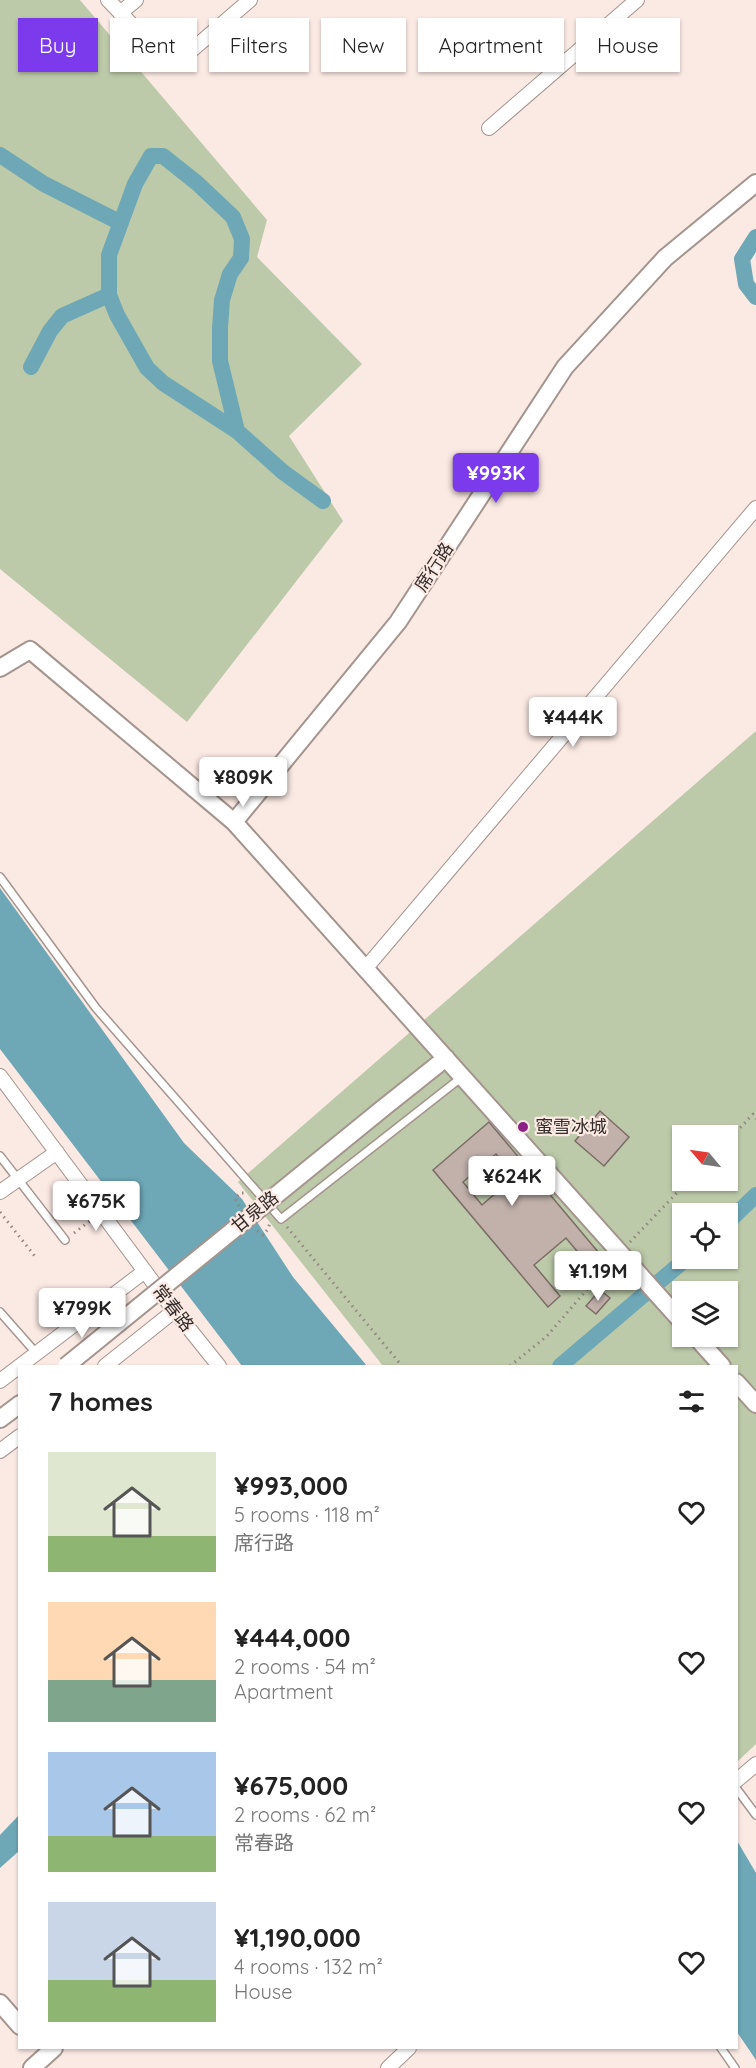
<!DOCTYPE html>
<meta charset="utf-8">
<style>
:root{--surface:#fff;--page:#f6f6f6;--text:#222;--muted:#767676;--accent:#7c3aed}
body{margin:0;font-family:Quicksand,"Noto Sans SC",sans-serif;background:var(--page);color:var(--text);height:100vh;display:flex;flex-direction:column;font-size:22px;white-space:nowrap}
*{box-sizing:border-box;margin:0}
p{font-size:20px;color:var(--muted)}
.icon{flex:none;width:33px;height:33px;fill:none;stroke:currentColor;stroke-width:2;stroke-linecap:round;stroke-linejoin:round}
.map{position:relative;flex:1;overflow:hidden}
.sheet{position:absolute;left:18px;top:1365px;width:720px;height:684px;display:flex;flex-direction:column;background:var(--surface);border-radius:0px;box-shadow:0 2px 4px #0004}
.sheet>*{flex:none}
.hud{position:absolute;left:18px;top:18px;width:720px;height:54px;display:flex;gap:12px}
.needle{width:39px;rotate:299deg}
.fabs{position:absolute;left:672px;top:1125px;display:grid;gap:12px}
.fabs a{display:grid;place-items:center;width:66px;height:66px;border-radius:0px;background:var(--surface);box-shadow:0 2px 4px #0004;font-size:30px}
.price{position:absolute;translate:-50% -51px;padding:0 14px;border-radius:6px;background:#fff;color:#222;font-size:20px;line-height:39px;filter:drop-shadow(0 2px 3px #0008)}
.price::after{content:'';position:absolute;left:50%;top:36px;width:18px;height:14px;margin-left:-9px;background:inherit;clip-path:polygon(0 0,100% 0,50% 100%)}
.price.on{background:var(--accent);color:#fff}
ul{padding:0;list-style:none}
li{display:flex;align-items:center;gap:18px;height:150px;padding:0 30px}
li span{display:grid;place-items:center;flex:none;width:168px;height:120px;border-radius:0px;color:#555}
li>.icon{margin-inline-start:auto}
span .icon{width:72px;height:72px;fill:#fffc;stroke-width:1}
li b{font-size:26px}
h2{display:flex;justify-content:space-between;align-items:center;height:72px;padding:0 30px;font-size:26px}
.chip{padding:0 21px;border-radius:0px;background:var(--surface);box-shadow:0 2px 4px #0004;font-size:21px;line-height:54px}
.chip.on{background:var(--accent);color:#fff}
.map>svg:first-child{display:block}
.green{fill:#bccaa9;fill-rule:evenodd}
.water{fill:#6ea8b7}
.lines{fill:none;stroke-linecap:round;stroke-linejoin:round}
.canal{stroke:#6ea8b7;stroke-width:16}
.building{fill:#c2b1ab;stroke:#7b6c66;stroke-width:1.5;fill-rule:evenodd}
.service-casing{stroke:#a4948e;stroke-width:10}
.minor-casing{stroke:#a4948e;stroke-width:16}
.tertiary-casing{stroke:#a4948e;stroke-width:20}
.path{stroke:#918681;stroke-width:3;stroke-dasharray:1.5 4.5;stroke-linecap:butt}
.service{stroke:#fff;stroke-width:7}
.minor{stroke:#fff;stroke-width:14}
.tertiary{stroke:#fff;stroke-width:16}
.tertiary-bridge-casing{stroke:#a4948e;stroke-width:20;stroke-linecap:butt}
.tertiary-bridge{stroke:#fff;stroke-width:16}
.poi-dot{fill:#8d2185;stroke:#fbe9e3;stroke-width:2}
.labels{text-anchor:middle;stroke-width:4.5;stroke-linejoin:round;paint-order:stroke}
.street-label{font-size:18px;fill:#332d2a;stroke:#fbe9e3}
.poi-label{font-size:18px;fill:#332d2a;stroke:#fbe9e3;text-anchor:start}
</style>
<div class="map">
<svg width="756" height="2068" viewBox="0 0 756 2068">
<rect width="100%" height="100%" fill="#fbe9e3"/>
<path class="green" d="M0,0h80l187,220 -10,37 105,107 -73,72 54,85 -156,201 -187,-153z
M756,731v1013l-19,18 -1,-396h-353l-145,-184zM682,1136h46v44h-46zM682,1214h46v44h-46zM682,1292h46v44h-46z"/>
<path class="water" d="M0,888l184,255 58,56 51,78 74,89h-125l-242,-317z
M19,1815v36l-19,17v-33z
M736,1839l20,34v187l-19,-28z"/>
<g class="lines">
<path class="canal" d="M0,155l44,29 77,39
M756,237l-14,22 4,25 10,13
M31,367l19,-36 12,-15 47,-21
M237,431l-17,-70v-33l2,-28 8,-26 11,-16 1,-19 -9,-22 -36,-34 -34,-27h-12l-16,28 -26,71v40l8,20 30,53 16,15 74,48 46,41 40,29
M728,1222l28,-27
M560,1366l127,-108"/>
</g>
<path class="building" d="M600,1111l29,26 -25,29 -29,-25z
M489,1122l115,137 -12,10 -26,-31 -32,27 26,31 -12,11 -115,-137zM496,1154l18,23 -32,28 -19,-23z
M600,1290l10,8 -14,16 -10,-8z"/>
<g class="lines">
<g class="service-casing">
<path id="service" d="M0,877l96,131 185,211 181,-142
M0,1156l65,84
M0,1312l37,42
M736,1788l20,27
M721,2048l14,20"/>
</g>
<g class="minor-casing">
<path id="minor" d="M108,0l53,55 10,3 14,-2 65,-56
M120,13l16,-13
M489,128l148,-128
M365,969l391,-461
M0,1076l167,225 52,65
M0,1192l57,-40
M105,1366l69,-55
M0,1381l145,-110
M0,1451l20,-15
M736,1781l20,-17
M388,2068l21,-20"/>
</g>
<g class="tertiary-casing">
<path id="tertiary" d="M0,668l30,-18 204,172 448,500
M234,822l164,-200 167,-255 100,-109 91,-75
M382,1109l64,-51
M695,1336l27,30
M736,1382l20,22
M0,1419l20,-15
M0,2003l20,23
M32,2068l22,-20"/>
</g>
<path class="path" d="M728,1141l25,-27 3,5
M239,1206l-4,-8 5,-5h4
M0,1212l37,47
M287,1227l115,139
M257,1231l6,4 5,-6 2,-6
M74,1233l16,-12
M630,1242l59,-62
M510,1366l37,-30 62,-72"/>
<use href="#service" class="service"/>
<use href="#minor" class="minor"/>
<use href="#tertiary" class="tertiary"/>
<g class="tertiary-bridge-casing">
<path id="tertiary-bridge" d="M66,1366l316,-257"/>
</g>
<use href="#tertiary-bridge" class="tertiary-bridge"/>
</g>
<circle class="poi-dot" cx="523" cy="1127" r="6"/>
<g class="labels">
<g class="street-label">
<text transform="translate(434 567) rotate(-57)" y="6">席行路</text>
<text transform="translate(255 1212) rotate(-39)" y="6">甘泉路</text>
<text transform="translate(173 1308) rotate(52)" y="6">常春路</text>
</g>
<g class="poi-label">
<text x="535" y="1133">蜜雪冰城</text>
</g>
</g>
</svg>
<div class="fabs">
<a><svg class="needle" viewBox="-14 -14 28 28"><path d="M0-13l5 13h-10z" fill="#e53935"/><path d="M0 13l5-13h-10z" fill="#767676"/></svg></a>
<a><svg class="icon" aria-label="locate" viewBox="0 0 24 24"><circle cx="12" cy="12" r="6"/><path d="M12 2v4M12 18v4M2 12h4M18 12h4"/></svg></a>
<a><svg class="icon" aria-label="layers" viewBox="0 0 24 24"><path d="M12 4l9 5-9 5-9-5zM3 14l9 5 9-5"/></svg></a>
</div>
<b class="price on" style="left:496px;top:504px">¥993K</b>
<b class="price" style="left:573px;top:748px">¥444K</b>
<b class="price" style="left:243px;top:808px">¥809K</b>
<b class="price" style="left:512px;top:1207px">¥624K</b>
<b class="price" style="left:96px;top:1232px">¥675K</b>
<b class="price" style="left:598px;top:1302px">¥1.19M</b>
<b class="price" style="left:82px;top:1339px">¥799K</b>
<div class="hud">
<a class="chip on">Buy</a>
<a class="chip">Rent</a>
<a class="chip">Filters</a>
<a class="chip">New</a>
<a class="chip">Apartment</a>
<a class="chip">House</a>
</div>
<section class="sheet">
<h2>7 homes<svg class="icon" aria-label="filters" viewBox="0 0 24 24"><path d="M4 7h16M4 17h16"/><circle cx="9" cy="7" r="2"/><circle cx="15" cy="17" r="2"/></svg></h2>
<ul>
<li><span style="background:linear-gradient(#dfe7d0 70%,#8fb573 0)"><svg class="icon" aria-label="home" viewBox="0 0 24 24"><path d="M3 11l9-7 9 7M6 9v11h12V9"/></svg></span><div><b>¥993,000</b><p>5 rooms · 118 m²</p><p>席行路</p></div><svg class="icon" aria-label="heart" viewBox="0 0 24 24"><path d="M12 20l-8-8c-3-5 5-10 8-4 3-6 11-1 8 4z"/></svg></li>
<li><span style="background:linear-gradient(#ffd9b3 65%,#7fa58c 0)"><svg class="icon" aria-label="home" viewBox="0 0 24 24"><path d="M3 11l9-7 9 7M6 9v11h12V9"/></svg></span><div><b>¥444,000</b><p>2 rooms · 54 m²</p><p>Apartment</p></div><svg class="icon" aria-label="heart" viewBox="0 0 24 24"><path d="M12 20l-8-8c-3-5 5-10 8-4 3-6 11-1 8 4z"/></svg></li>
<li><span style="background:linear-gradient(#a9c7e8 70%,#8fb573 0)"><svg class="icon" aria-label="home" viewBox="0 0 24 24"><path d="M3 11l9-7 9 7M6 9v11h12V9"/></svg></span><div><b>¥675,000</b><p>2 rooms · 62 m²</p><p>常春路</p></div><svg class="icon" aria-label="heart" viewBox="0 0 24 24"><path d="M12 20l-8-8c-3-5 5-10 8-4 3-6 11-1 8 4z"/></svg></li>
<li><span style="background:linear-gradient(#c9d6e8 65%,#8fb573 0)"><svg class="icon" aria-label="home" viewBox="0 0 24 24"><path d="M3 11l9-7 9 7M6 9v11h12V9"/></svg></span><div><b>¥1,190,000</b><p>4 rooms · 132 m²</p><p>House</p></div><svg class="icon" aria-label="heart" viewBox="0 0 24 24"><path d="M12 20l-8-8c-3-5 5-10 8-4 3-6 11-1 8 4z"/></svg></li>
</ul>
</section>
</div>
